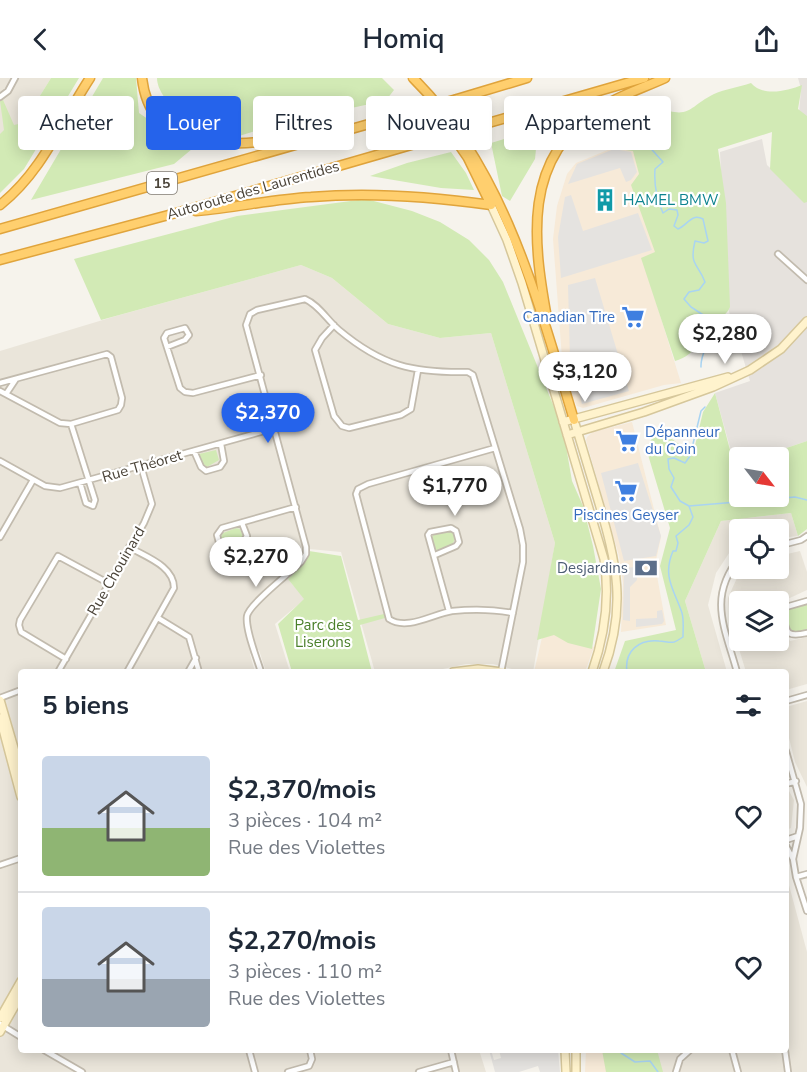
<!DOCTYPE html>
<html lang="fr">
<meta charset="utf-8">
<style>
:root{--surface:#fff;--page:#f2f2f3;--text:#1f2937;--muted:#747a83;--line:#e0e1e3;--accent:#2563eb}
body{margin:0;font-family:"Nunito Sans",sans-serif;background:var(--page);color:var(--text);height:100vh;display:flex;flex-direction:column;font-size:22px;white-space:nowrap}
*{box-sizing:border-box;margin:0}
p{font-size:20px;color:var(--muted)}
.icon{flex:none;width:33px;height:33px;fill:none;stroke:currentColor;stroke-width:2;stroke-linecap:round;stroke-linejoin:round}
.map{position:relative;flex:1;overflow:hidden}
.details{position:absolute;left:18px;top:591px;width:771px;height:384px;display:flex;flex-direction:column;background:var(--surface);border-radius:6px;box-shadow:0 3px 15px #0003}
.details>*{flex:none}
.top-card{position:absolute;left:18px;top:18px;width:771px;height:54px;display:flex;gap:12px}
.needle{width:39px;rotate:121deg}
.fabs{position:absolute;left:729px;top:369px;display:grid;gap:12px}
.fabs a{display:grid;place-items:center;width:60px;height:60px;border-radius:6px;background:var(--surface);box-shadow:0 3px 15px #0003;font-size:30px}
.price{position:absolute;translate:-50% -51px;padding:0 14px;border-radius:21px;background:#fff;color:#222;font-size:20px;line-height:39px;filter:drop-shadow(0 2px 3px #0008)}
.price::after{content:'';position:absolute;left:50%;top:36px;width:18px;height:14px;margin-left:-9px;background:inherit;clip-path:polygon(0 0,100% 0,50% 100%)}
.price.current{background:var(--accent);color:#fff}
ul{padding:0;list-style:none}
li{display:flex;align-items:center;gap:18px;height:150px;padding:0 24px}
li+li{border-top:2px solid var(--line)}
li span{display:grid;place-items:center;flex:none;width:168px;height:120px;border-radius:6px;color:#555}
li>.icon{margin-inline-start:auto}
span .icon{width:72px;height:72px;fill:#fffc;stroke-width:1}
li b{font-size:26px}
h2{display:flex;justify-content:space-between;align-items:center;height:72px;padding:0 24px;font-size:26px}
.pill{padding:0 21px;border-radius:6px;background:var(--surface);box-shadow:0 3px 15px #0003;font-size:21px;line-height:54px}
.pill.current{background:var(--accent);color:#fff}
header{display:flex;justify-content:space-between;align-items:center;height:78px;padding:0 24px;background:var(--surface);font-size:27px;font-weight:600}
.map>svg:first-child{display:block}
.residential{fill:#eae5da}
.commercial{fill:#f7ead8}
.industrial{fill:#e6e2dd}
.green{fill:#d2eab5}
.parking{fill:#e5e3e0}
.lines{fill:none;stroke-linecap:round;stroke-linejoin:round}
.stream{stroke:#a9d4f2;stroke-width:1.5}
.street-casing{stroke:#c2bbae;stroke-width:8}
.secondary-casing{stroke:#d6c79b;stroke-width:10}
.highway-casing{stroke:#e0a43c;stroke-width:11}
.street{stroke:#fff;stroke-width:4.5}
.secondary{stroke:#fff3cd;stroke-width:7}
.highway{stroke:#ffcf6e;stroke-width:8}
.highway-bridge-casing{stroke:#e0a43c;stroke-width:11;stroke-linecap:butt}
.highway-bridge{stroke:#ffcf6e;stroke-width:8}
.labels{text-anchor:middle;stroke-width:4.5;stroke-linejoin:round;paint-order:stroke}
.shield{fill:#fff;stroke:#817c74;stroke-width:1.5}
.shield-label{font-size:14px;font-weight:bold;fill:#4b4439}
.street-label{font-size:15px;fill:#4b4439;stroke:#fff}
.culture-label{font-size:15px;fill:#0d838f;stroke:#fff;text-anchor:start}
.shop-label{font-size:15px;fill:#366cbe;stroke:#fff;text-anchor:end}
.service-label{font-size:15px;fill:#4e5e75;stroke:#fff;text-anchor:end}
.park-label{font-size:15px;fill:#4a7f2a;stroke:#fff}
</style>
<header><svg class="icon" aria-label="back" viewBox="0 0 24 24"><path d="M15 5l-7 7 7 7"/></svg>Homiq<svg class="icon" aria-label="share" viewBox="0 0 24 24"><path d="M12 15V3M7 8l5-5 5 5M5 13v7h14v-7"/></svg></header>
<div class="map">
<svg width="807" height="994" viewBox="0 0 807 994">
<rect width="100%" height="100%" fill="#f6f3ec"/>
<path class="residential" d="M0,0h51l-28,45 -23,12z
M301,187l31,13 56,46 52,14 51,-5 64,210 -22,129h-10l-30,-8h-27l-37,8h-54l-34,-120 -42,-4 -2,9 -14,16 22,26 -30,25 15,48h-24l-7,-22 -9,4 5,18h-234v378h458l7,22h-486v-721l116,-35z
M791,435l7,23 -19,2 -1,-8h-38l-1,11h-2l-21,32 -8,32 19,67h-21l-21,-71 36,-80z
M800,473l7,21v18l-28,13v2l-1,-3h-38v38h38l1,-15 11,16 17,-4v47l-21,6v-18h-40l-16,-53 -2,-21 13,-29 37,-1 1,-12z
M807,623v107v-21l-12,-25 -9,-36v-19z
M789,713l5,9 -3,28 -5,2v-38z
M786,796l21,78v120h-149l-7,-22h135v-19l2,-1 -2,-6z"/>
<path class="commercial" d="M615,69l19,3 22,103 -13,7 38,123 -17,2 -81,23 -6,-2 -4,-8 -11,-40 -9,-119 4,-33 10,-32 9,-11z
M632,344l29,115 -6,28 11,60 -45,7 2,-49 -4,-27 -33,-116 1,-3 6,-5z
M544,551l50,18 -9,25h-51z
M586,972h19l5,22h-25z"/>
<path class="industrial" d="M798,0h9v41l-8,-6 2,-24z
M762,61l5,26 36,34 4,-1v243l-47,16 -20,1 -1,6 -4,2 -20,-73 35,-12 -23,-76 -7,-153z"/>
<path class="green" d="M51,0h28l-55,91 -24,24v-59l4,-4 -4,-29 3,-1 11,25 9,-2z
M103,0h33l3,35 53,36 -18,15 -143,36z
M157,0h225l12,12 -7,9 -17,5 -103,22c-11,5 -30,12 -42,12 -23,-2 -68,-36 -68,-60z
M751,5c12,14 36,8 51,2l-4,24 9,7v86l-3,1 -34,-34 2,-37 -54,17 8,54 4,104c-4,10 -14,12 -21,20 -13,16 -12,27 -34,34l-34,-103 14,-6 -24,-67 8,-11 -6,-23 -22,-3 46,-41c34,13 31,0 57,-13 11,-5 25,-7 37,-11z
M538,51l-3,30 -25,42 -8,-5 -11,-53z
M451,74l15,21 8,17 -33,-2 -71,-12 37,-13z
M366,121l46,12 28,11 29,18 20,20 14,22 60,147 9,52 11,25 10,40 8,43 -9,60 -24,-6 -14,-8 -17,5 18,-97 -64,-210 -51,5 -52,-14 -56,-46 -31,-13 -200,55 -27,-61 163,-43z
M715,315l19,72 5,-1 1,32h38v-38l-18,-1 47,-16v88l-9,7 -7,-23 -70,8 -36,80 21,71h-92l11,-31 51,-11 -16,-64 10,-38 -24,-80 12,-19 35,25 10,-42z
M216,372l3,10 -12,7 -5,-4 -3,-9z
M236,450l4,1 3,7 -4,7 -10,6 -6,-3 -2,-10 2,-3z
M453,453l2,8 -3,6 -17,6 -3,-14 3,-4z
M309,473l32,5 17,64 26,-6 1,4 -25,7 12,47h-80l-14,-48 26,-25 -16,-20 16,-15z
M807,523v32l-17,2 -7,-26z
M602,972h55l6,22h-57z"/>
<path class="parking" d="M614,71l17,3 6,20 -6,8 -5,2 -6,-14 -52,16 9,-20z
M571,117l12,36 55,-18 14,37 -91,28 -3,-41 7,-40z
M595,200l34,113 -47,13 -12,-45 -2,-74z
M638,385l23,73 -5,20 -32,5 -23,-88z
M636,489l1,13 -7,7v34l-7,-1 1,-52z
M662,532l2,11 -2,3 -26,3v-8l21,-1v-7z
M489,972h2l3,10 7,-2 -2,-8h59l2,22h-20l-2,-6 -19,6h-24z"/>
<g class="lines">
<path class="stream" d="M618,43c11,5 23,0 35,3l1,5 -9,13 18,20 -8,7c-1,14 2,31 8,44l6,-4 8,1 1,5 -4,11 4,3c10,-4 13,-16 25,-10l5,22 -4,2 -9,-2c-6,25 3,22 10,41l-6,8 -10,2 -5,7 7,8 20,13c5,16 -11,30 -10,47
M689,428l106,-9 12,3
M627,594c-3,-21 12,-33 32,-31 5,0 11,2 15,1 3,-1 6,-3 9,-5 0,-8 1,-17 -1,-24 -8,-24 -20,-36 -9,-62h3l2,-8 -2,-7 13,-11 4,-8 -4,-11 -9,-5 -9,-14 3,-9 -5,-9 -1,-10 6,-1 11,5 5,-7 11,-45 4,-4
M621,972v3l14,9 15,-1 8,11"/>
<g class="street-casing">
<path id="street" d="M0,19l8,-6 7,-13
M778,176l29,26
M334,247l-12,13 -7,12 19,66 8,10 7,2 52,-13 10,-6 7,-39
M167,269l18,-7 4,-5 -4,-7 -18,5 -3,5 16,50 5,4 8,1 68,-18
M0,305l107,-29 4,3 11,41 -1,7 -3,5 -47,14 -11,-1 -60,-32
M6,316l10,-15
M71,346l24,76 -2,6 -7,-3 -6,-20
M495,370l-127,36 -10,5 -2,5 33,125c18,12 44,-5 63,-8 21,-2 40,-2 61,2
M194,373l7,16 5,4 14,-4 4,-6 -3,-17
M0,383l45,25 15,2 215,-60
M242,445l5,13 -5,7 -15,11 -6,-4 -4,-15 5,-7 74,-21
M0,459l33,-57
M778,468l23,-6 6,-4
M435,477l21,-9 3,-4 -3,-11 -5,-3 -21,4 -2,3 21,76
M807,523l-21,6 -4,6c5,19 3,25 25,20
M158,540l31,19 10,35
M66,581l-45,-27 -2,-7 1,-5 38,-64 50,27
M58,594l86,-149 8,-19 -11,-38
M127,594l47,-84c0,-22 -28,-31 -45,-41
M188,594l8,-14
M261,594c-4,-14 -16,-42 -14,-56 2,-12 43,-43 54,-54l5,-8v-7l-60,-222 4,-11 7,-4 48,-11c14,6 22,21 34,31 43,36 74,43 129,42l5,3 47,154 3,16v17l-22,110
M737,594c-12,-44 -30,-75 3,-115
M0,620l21,-8
M786,623l21,-6
M786,673l15,53 -1,24 -7,31 3,18 11,34
M786,706l10,-3
M786,762l12,-4
M786,768l7,13
M0,787l21,-7
M796,799l11,-3
M0,946l21,13
M44,972l38,22
M249,972l6,22
M451,972l5,22
M732,972l6,22
M785,972l3,22
M288,994l21,-6 3,-7 -2,-9
M419,994l35,-10
M676,994l4,-13 10,-9"/>
</g>
<g class="secondary-casing">
<path id="secondary" d="M491,127l16,35 15,43 82,276c6,39 1,76 -12,113
M574,342c8,26 16,53 24,80 19,64 29,107 5,172
M563,344l165,-45
M567,357l77,-23 69,-25 37,-17 31,-21 26,-28
M453,594l25,-3 24,3
M0,622l21,72
M0,640l21,79
M0,940l21,-37
M0,954l21,-37
M565,972l1,22
M576,972v22"/>
</g>
<g class="highway-casing">
<path id="highway" d="M142,0c10,87 106,64 165,59
M413,0c91,90 125,223 161,342
M457,21l70,-21
M437,35l31,45 23,47
M478,48l166,-48
M0,127c43,-34 61,-83 90,-127
M196,133c39,-3 77,-12 115,-14 57,-5 124,0 180,8
M0,151l411,-117
M0,182l176,-47 256,-74
M547,240c-14,-77 -25,-159 51,-209 20,-13 45,-21 67,-31"/>
</g>
<use href="#street" class="street"/>
<use href="#secondary" class="secondary"/>
<use href="#highway" class="highway"/>
<g class="highway-bridge-casing">
<path id="highway-bridge" d="M411,34l46,-13
M432,61l46,-13"/>
</g>
<use href="#highway-bridge" class="highway-bridge"/>
</g>
<defs>
<g id="building-bare" transform="scale(1.8)"><path d="M-4-6H4V6H1V3H-1V6H-4ZM-2.5-4.3h1.7v1.8h-1.7ZM.8-4.3h1.7v1.8H.8ZM-2.5-1h1.7V.8h-1.7ZM.8-1h1.7V.8H.8Z" fill="#0f9aa8" stroke="#fff" stroke-width="2.5" paint-order="stroke"/></g>
<g id="supermarket-bare" transform="scale(1.8)"><path d="M-6-5.5h2.5l.6 2H6L4.5 2H-2.5L-4.4-4H-6ZM-1.5 3.2a1.3 1.3 0 1 0 .1 0ZM3 3.2a1.3 1.3 0 1 0 .1 0Z" fill="#3f7fe0" stroke="#fff" stroke-width="2.5" paint-order="stroke"/></g>
<g id="bank-bare" transform="scale(1.8)"><path d="M-6-4H6V4H-6ZM0-2.3a2.3 2.3 0 1 0 0 4.6a2.3 2.3 0 1 0 0-4.6Z" fill="#5c6f8a" stroke="#fff" stroke-width="2.5" paint-order="stroke"/></g>
</defs>
<g fill-rule="evenodd">
<use href="#building-bare" x="605" y="122"/>
<use href="#supermarket-bare" x="633" y="239"/>
<use href="#supermarket-bare" x="627" y="363"/>
<use href="#supermarket-bare" x="626" y="413"/>
<use href="#bank-bare" x="646" y="490"/>
</g>
<g class="labels">
<rect class="shield" x="147" y="94" width="30" height="22" rx="4.5"/>
<g class="shield-label">
<text x="162" y="110">15</text>
</g>
<g class="street-label">
<text transform="translate(253 112) rotate(-16)" y="5">Autoroute des Laurentides</text>
<text transform="translate(142 388) rotate(-16)" y="5">Rue Théoret</text>
<text transform="translate(116 493) rotate(-60)" y="5">Rue Chouinard</text>
</g>
<g class="culture-label">
<text x="623" y="127">HAMEL BMW</text>
</g>
<g class="shop-label">
<text x="615" y="244">Canadian Tire</text>
<text x="645" y="359" text-anchor="start">Dépanneur<tspan x="645" dy="17">du Coin</tspan></text>
<text x="626" y="442" text-anchor="middle">Piscines Geyser</text>
</g>
<g class="service-label">
<text x="628" y="495">Desjardins</text>
</g>
<g class="park-label">
<text x="323" y="552">Parc des<tspan x="323" dy="17">Liserons</tspan></text>
</g>
</g>
</svg>
<div class="fabs">
<a><svg class="needle" viewBox="-14 -14 28 28"><path d="M0-13l5 13h-10z" fill="#e53935"/><path d="M0 13l5-13h-10z" fill="#747a83"/></svg></a>
<a><svg class="icon" aria-label="locate" viewBox="0 0 24 24"><circle cx="12" cy="12" r="6"/><path d="M12 2v4M12 18v4M2 12h4M18 12h4"/></svg></a>
<a><svg class="icon" aria-label="layers" viewBox="0 0 24 24"><path d="M12 4l9 5-9 5-9-5zM3 14l9 5 9-5"/></svg></a>
</div>
<b class="price" style="left:725px;top:287px">$2,280</b>
<b class="price" style="left:585px;top:325px">$3,120</b>
<b class="price current" style="left:268px;top:366px">$2,370</b>
<b class="price" style="left:455px;top:439px">$1,770</b>
<b class="price" style="left:256px;top:510px">$2,270</b>
<div class="top-card">
<a class="pill">Acheter</a>
<a class="pill current">Louer</a>
<a class="pill">Filtres</a>
<a class="pill">Nouveau</a>
<a class="pill">Appartement</a>
</div>
<section class="details">
<h2>5 biens<svg class="icon" aria-label="filters" viewBox="0 0 24 24"><path d="M4 7h16M4 17h16"/><circle cx="9" cy="7" r="2"/><circle cx="15" cy="17" r="2"/></svg></h2>
<ul>
<li><span style="background:linear-gradient(#c9d6e8 60%,#8fb573 0)"><svg class="icon" aria-label="home" viewBox="0 0 24 24"><path d="M3 11l9-7 9 7M6 9v11h12V9"/></svg></span><div><b>$2,370/mois</b><p>3 pièces · 104 m²</p><p>Rue des Violettes</p></div><svg class="icon" aria-label="heart" viewBox="0 0 24 24"><path d="M12 20l-8-8c-3-5 5-10 8-4 3-6 11-1 8 4z"/></svg></li>
<li><span style="background:linear-gradient(#c9d6e8 60%,#9aa5b1 0)"><svg class="icon" aria-label="home" viewBox="0 0 24 24"><path d="M3 11l9-7 9 7M6 9v11h12V9"/></svg></span><div><b>$2,270/mois</b><p>3 pièces · 110 m²</p><p>Rue des Violettes</p></div><svg class="icon" aria-label="heart" viewBox="0 0 24 24"><path d="M12 20l-8-8c-3-5 5-10 8-4 3-6 11-1 8 4z"/></svg></li>
</ul>
</section>
</div>
